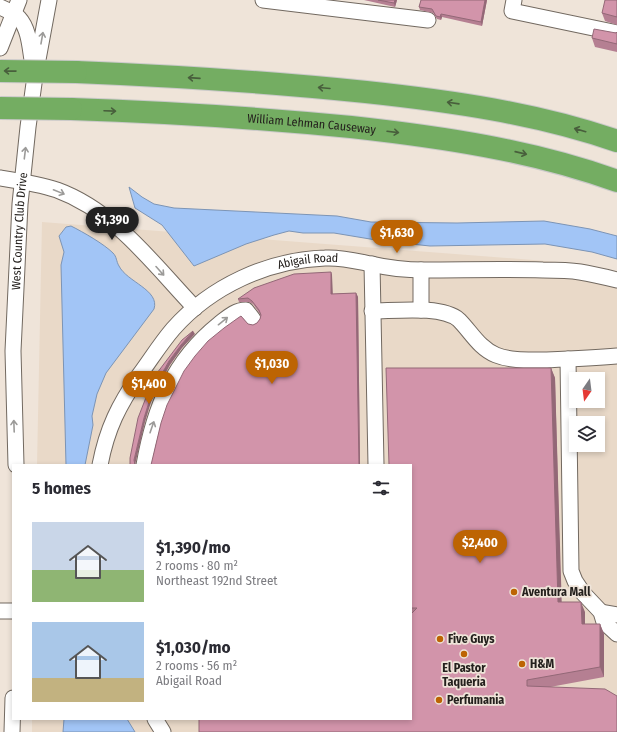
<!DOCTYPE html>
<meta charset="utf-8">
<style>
:root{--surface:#fff;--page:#f2f2f3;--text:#2b2b33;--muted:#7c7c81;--accent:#bd6403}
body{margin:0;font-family:"Fira Sans Condensed",sans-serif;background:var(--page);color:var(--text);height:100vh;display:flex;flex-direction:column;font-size:15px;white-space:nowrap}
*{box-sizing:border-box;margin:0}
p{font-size:13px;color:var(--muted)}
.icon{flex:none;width:22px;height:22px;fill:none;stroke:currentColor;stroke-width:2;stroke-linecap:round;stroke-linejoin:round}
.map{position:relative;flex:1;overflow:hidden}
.side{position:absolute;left:12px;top:464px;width:400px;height:256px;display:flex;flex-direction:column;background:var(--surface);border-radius:0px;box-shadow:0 2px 6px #0003}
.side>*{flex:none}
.needle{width:26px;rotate:194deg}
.controls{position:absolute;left:569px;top:372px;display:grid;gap:8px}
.controls a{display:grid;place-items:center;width:36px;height:36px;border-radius:0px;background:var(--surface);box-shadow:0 2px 6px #0003;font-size:20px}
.price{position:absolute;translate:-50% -34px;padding:0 9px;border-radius:14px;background:var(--accent);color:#fff;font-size:13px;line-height:26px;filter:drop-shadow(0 1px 2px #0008)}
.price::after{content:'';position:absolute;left:50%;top:24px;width:12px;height:9px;margin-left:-6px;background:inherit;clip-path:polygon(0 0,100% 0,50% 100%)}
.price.on{background:#222;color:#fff}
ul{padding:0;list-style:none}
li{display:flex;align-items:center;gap:12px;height:100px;padding:0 20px}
li span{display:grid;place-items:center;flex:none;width:112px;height:80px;border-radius:0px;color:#555}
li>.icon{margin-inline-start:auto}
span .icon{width:48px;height:48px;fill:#fffc;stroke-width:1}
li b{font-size:17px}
h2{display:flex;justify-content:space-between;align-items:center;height:48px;padding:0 20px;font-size:17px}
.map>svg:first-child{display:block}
.built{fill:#e9d9c8;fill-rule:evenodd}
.water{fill:#a2c5f6;stroke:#7c94b5}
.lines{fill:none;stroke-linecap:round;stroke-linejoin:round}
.minor-casing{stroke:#726960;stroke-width:17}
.highway-casing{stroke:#cac9c9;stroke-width:24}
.minor{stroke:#fff;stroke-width:15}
.highway{stroke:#74ad62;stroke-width:22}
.highway-bridge-casing{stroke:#cac9c9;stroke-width:24;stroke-linecap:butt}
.highway-bridge{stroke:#74ad62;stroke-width:22}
.wall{fill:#b57f92}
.shaded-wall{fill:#936877}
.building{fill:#d294aa;stroke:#936877}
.oneway{stroke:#9c9b99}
.oneway2{stroke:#485f3c}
.poi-dot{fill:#bd6403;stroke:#efe4d9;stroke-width:1.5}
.labels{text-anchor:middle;stroke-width:3.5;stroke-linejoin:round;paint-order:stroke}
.street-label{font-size:12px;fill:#24201d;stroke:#efe4d9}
.poi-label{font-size:12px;font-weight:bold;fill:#24201d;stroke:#efe4d9;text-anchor:start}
</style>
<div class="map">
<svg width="617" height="732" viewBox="0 0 617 732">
<rect width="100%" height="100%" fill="#efe4d9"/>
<path class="built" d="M42,222l542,42 33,11v457h-585v-13h379v-254h-374zM576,379h22v22h-22zM576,423h22v22h-22z"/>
<path class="water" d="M129,187l13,10 12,7 20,4 163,8 34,6 86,1 87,-2 46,8 27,7v23l-25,-7 -47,-8 -115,2 -48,-5 -48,-8h-31l-14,-2 -15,4 -28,9 -52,22 -32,-41 -27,-17z
M71,226c12,6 33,18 42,27 4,4 3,8 6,13 8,16 41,24 35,43l-48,64 -9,21 -5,22 1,9 -8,40h-19l-5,-200 3,-13 -5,-16 7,-9z
M64,719h63l8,13h-72z"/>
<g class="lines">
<g class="minor-casing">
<g id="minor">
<path d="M263,0l165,20"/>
<path d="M514,0l-2,11 105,22"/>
<path d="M0,7c7,3 14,6 19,11 11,12 11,33 14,48"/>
<path d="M0,48l19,-48"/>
<path d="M0,178c19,3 39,6 57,12 58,21 97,75 138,118"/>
<path d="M372,264l4,201"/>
<path d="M421,310v-40"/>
<path d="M372,311c22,0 70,-6 87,9 12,12 20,28 37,35 15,6 32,5 48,5 24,-1 49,-2 73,-4"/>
<path d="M568,359l3,212 4,10 8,12 18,19 3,10 13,12"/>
<path id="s1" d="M16,465l-3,-114 7,-147 8,-77 7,-51 14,-76"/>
<path id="s2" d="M100,465c7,-37 19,-60 40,-91 11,-15 21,-31 33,-45 38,-43 95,-69 152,-71 16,-1 31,3 46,6 17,4 36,6 53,6 40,0 79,-1 119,0 12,0 25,0 37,2 13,2 25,5 37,8"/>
<path d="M144,465c10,-57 29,-104 75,-141 8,-6 16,-14 27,-14l7,9"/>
<path d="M0,611h13"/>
<path d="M601,612l16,3"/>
<path d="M155,719l8,13"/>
<path d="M12,732l1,-34"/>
</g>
</g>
<g class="highway-casing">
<g id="highway">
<path d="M76,72c97,4 193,10 290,20 84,9 170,21 251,49"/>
<path id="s3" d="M71,109c93,3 187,9 280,18 90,10 180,23 266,54"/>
</g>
</g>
<use href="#minor" class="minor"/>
<use href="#highway" class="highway"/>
<g class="highway-bridge-casing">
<path id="highway-bridge" d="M0,71l76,1
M0,108l71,1"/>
</g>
<use href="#highway-bridge" class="highway-bridge"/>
</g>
<path class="wall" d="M364,0h33l-2,7z
M421,0h66l-5,26 -40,-9 -1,3 -4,-1 -4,-6 -13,-3 -1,-3z
M617,0v25l-12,-4 -3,-8z
M617,32v20l-22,-5 -3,-9z
M331,272l1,3v19l24,-1 2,4 2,168 -112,-141 5,1 4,-2 3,-4v-5l-7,-10 -4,-2h-10l-1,-3z
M551,368l4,10 6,224 24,10v12h15l4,10v43l-54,10 -139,32v-254z"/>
<path class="shaded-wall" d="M395,0h2l-2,7 -1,-4z
M485,0h2l-5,26 -1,-4z
M441,14l1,3 -1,3 -1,-3z
M331,272l1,3 1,22 -2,-3z
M356,293l2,4 2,168h-1z
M193,331l2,3 -13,14 -12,17 -10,18 -9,19 -6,20 -10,43h-1v-5l10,-42 6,-19 9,-20 10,-18 12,-16z
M551,368l4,10 7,234 -4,-10z
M581,602l4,10v21l-3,-9z
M600,624l4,10v43l-4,-10z"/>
<path class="building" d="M378,0h17l-1,3z
M421,0h64l-4,22 -40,-8 -1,3 -4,-1 -4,-7 -13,-2z
M605,0h12v17l-15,-4z
M594,29l22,4 1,-1v12l-25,-6z
M331,272v22l25,-1 3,172h-208l10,-42 6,-18 17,-34 11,-15 13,-15 16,-13 14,-10 3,-2 7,8 5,1 4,-2 3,-4 1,-4 -2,-5 -7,-9 -4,-3 -10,1 16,-11 40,-14z
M193,331l-12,14 -12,16 -10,18 -9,20 -6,19 -10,42 1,5h-5v-7l8,-40 16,-41 28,-37z
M386,368h165l7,234h23l1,22h18v43l-73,13v6l78,3 12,7v36h-418v-13h212v-105l6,-6h-6v-143h-22z"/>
<defs><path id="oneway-shaft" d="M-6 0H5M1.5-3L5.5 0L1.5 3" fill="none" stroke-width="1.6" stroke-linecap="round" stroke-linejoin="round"/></defs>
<g class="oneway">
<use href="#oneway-shaft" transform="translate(42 38) rotate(-80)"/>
<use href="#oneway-shaft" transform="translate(25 153) rotate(-83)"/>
<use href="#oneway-shaft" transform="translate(59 192) rotate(22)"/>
<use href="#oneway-shaft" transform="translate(160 271) rotate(48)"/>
<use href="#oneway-shaft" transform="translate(223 321) rotate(-39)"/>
<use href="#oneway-shaft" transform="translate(14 426) rotate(-92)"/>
<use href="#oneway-shaft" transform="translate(152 427) rotate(-71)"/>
</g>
<g class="oneway2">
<use href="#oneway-shaft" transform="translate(10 71) rotate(-179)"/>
<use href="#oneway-shaft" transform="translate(194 78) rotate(-176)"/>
<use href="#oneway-shaft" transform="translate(324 88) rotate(-175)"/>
<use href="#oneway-shaft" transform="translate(453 103) rotate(-172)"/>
<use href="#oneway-shaft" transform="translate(110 111) rotate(2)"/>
<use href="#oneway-shaft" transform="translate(580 130) rotate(-164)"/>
<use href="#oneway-shaft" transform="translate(393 132) rotate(7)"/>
<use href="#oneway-shaft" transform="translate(521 153) rotate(13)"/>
</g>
<g class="poi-dot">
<circle cx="514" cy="592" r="4"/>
<circle cx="440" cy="639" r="4"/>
<circle cx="464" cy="654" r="4"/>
<circle cx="522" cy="664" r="4"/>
<circle cx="439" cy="700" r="4"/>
</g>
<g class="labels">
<g class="street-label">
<text dy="4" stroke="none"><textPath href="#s3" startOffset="241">William Lehman Causeway</textPath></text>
<text dy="4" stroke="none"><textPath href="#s1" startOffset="234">West Country Club Drive</textPath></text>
<text dy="4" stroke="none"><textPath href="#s2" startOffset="311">Abigail Road</textPath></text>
</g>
<g class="poi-label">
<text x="522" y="596">Aventura Mall</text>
<text x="448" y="643">Five Guys</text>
<text x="530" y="668">H&amp;M</text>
<text x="464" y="672" text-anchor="middle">El Pastor<tspan x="464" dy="14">Taqueria</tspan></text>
<text x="447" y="704">Perfumania</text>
</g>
</g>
</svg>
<div class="controls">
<a><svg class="needle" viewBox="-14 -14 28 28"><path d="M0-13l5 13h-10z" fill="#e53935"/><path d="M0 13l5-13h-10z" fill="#7c7c81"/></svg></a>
<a><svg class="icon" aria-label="layers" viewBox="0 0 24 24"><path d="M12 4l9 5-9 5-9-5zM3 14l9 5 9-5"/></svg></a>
</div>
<b class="price on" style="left:112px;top:241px">$1,390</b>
<b class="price" style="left:397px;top:254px">$1,630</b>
<b class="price" style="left:272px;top:385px">$1,030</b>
<b class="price" style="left:149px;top:405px">$1,400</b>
<b class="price" style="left:480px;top:564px">$2,400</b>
<section class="side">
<h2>5 homes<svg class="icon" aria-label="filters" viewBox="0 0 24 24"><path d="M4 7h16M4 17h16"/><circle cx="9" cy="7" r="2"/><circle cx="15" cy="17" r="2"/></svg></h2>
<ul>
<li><span style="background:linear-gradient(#c9d6e8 60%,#8fb573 0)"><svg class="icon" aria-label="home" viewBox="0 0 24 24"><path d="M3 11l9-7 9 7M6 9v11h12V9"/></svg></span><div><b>$1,390/mo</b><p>2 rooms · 80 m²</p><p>Northeast 192nd Street</p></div></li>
<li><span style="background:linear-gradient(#a9c7e8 70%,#c2b280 0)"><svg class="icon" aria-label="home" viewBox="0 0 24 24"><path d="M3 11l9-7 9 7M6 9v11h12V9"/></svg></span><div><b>$1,030/mo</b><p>2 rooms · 56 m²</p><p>Abigail Road</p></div></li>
</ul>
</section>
</div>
